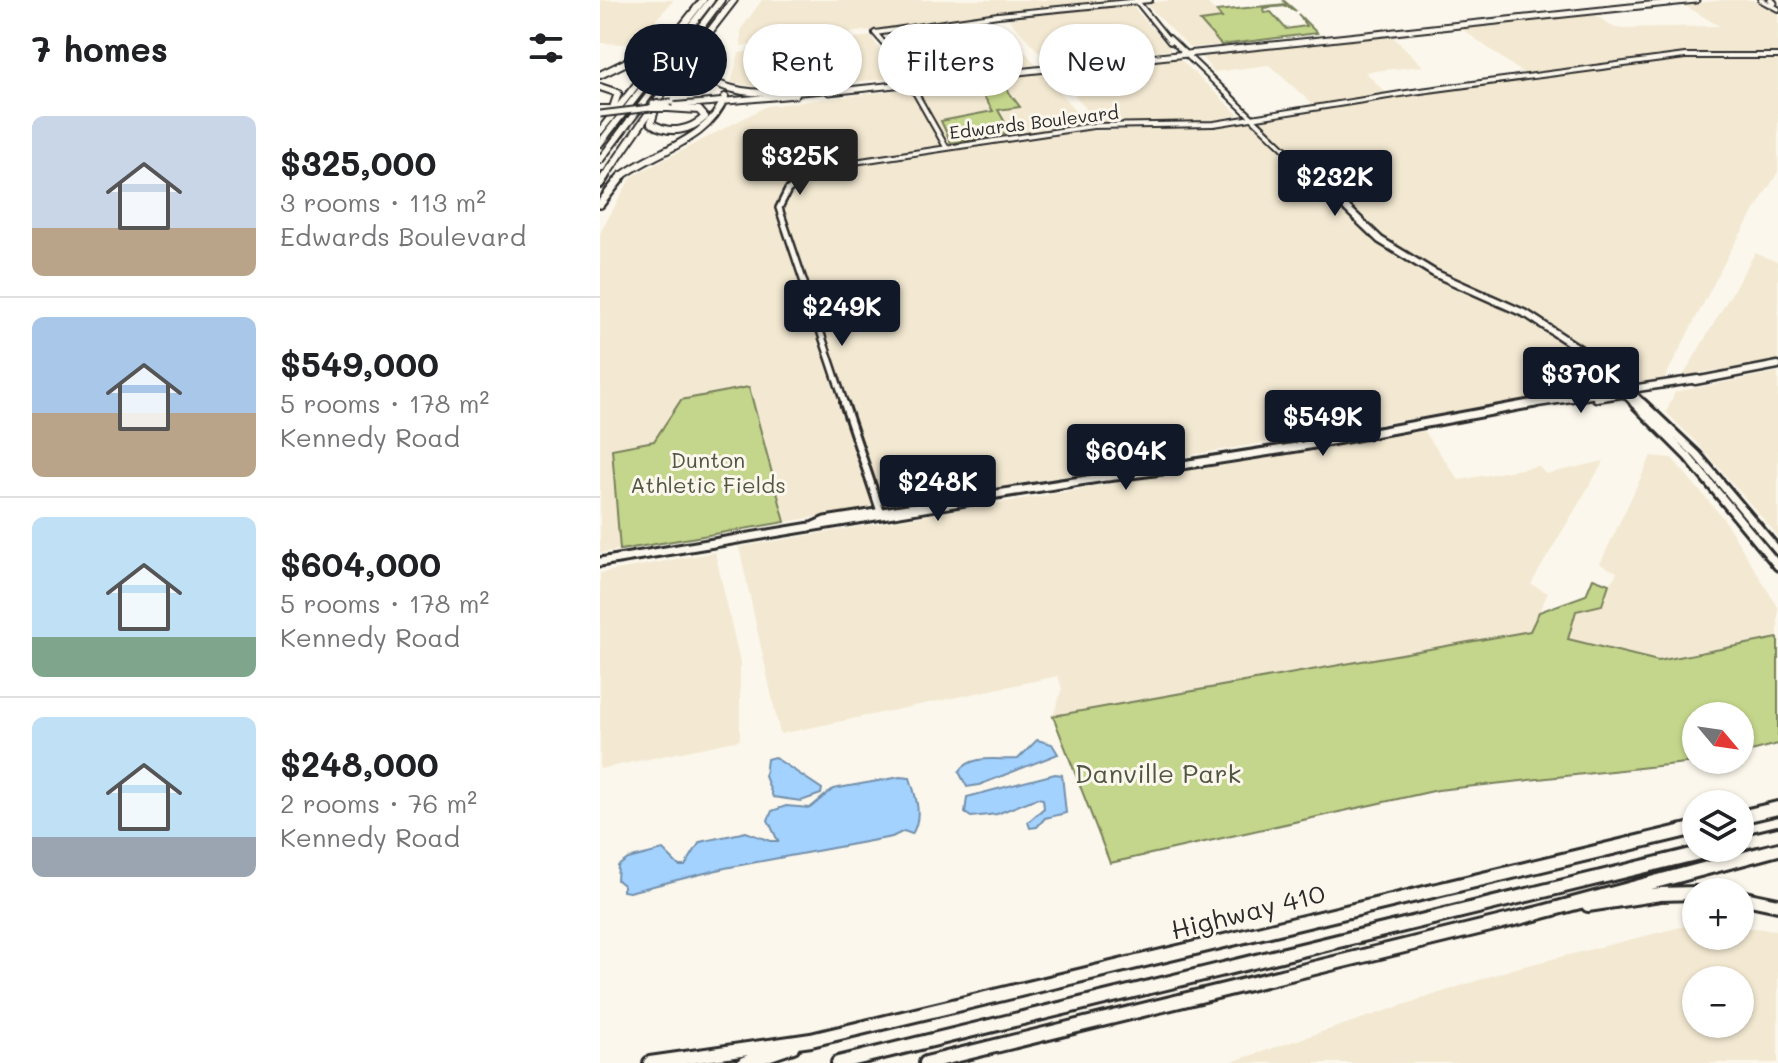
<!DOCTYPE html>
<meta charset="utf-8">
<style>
:root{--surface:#fff;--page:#f2f2f2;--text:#202124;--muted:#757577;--line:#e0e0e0;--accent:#111827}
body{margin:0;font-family:Mali,sans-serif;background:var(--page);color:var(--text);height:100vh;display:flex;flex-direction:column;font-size:30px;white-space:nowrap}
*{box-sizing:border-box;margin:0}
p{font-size:26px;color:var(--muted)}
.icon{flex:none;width:44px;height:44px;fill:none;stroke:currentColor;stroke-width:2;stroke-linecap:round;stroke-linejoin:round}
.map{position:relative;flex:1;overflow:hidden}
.drawer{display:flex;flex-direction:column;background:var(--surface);width:600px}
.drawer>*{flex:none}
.banner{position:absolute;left:24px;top:24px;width:760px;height:72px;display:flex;gap:16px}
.needle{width:52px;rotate:119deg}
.fabs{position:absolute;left:1082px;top:702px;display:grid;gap:16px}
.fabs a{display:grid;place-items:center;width:72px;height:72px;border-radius:50%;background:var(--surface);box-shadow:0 2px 6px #0004;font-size:40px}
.price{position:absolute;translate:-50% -68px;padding:0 18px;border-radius:8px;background:var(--accent);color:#fff;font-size:26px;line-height:52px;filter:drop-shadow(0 2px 4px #0008)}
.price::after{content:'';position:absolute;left:50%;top:48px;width:24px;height:18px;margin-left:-12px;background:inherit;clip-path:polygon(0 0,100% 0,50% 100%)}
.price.on{background:#222;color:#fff}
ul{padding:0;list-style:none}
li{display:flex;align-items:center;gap:24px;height:200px;padding:0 32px}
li+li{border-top:2px solid var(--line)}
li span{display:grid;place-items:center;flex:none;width:224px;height:160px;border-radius:12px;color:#555}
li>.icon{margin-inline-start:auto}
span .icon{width:96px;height:96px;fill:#fffc;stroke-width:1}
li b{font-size:34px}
h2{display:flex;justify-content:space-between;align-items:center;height:96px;padding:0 32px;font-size:34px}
.tag{padding:0 28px;border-radius:36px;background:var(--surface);box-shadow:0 2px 6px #0004;font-size:28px;line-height:72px}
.tag.on{background:var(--accent);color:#fff}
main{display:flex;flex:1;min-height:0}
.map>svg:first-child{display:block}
.built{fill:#f3e9d2;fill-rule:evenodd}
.green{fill:#c4d68b;stroke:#78805b;stroke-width:2}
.water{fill:#a3d2ff;stroke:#738faa;stroke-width:2}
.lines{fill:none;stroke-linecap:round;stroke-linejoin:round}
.tertiary-far2-casing{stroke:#2b2b2b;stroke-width:8}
.tertiary-far1-casing{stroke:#2b2b2b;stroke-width:10}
.tertiary-casing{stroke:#2b2b2b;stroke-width:12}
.secondary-far2-casing{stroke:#2b2b2b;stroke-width:8}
.secondary-far1-casing{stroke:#2b2b2b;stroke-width:11}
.secondary-casing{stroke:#2b2b2b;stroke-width:13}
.primary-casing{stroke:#2b2b2b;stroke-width:9}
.motorway-far2-casing{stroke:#2b2b2b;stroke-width:10}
.motorway-far1-casing{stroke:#2b2b2b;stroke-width:12}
.motorway-casing{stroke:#2b2b2b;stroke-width:18}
.tertiary-far2{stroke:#fbf7ec;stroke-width:4}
.tertiary-far1{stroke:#fbf7ec;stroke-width:5}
.tertiary{stroke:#fbf7ec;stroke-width:6}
.secondary-far2{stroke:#fbf7ec;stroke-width:4}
.secondary-far1{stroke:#fbf7ec;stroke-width:6}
.secondary{stroke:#fbf7ec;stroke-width:7}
.primary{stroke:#fbf7ec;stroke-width:5}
.motorway-far2{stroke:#fbf7ec;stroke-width:6}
.motorway-far1{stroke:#fbf7ec;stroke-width:7}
.motorway{stroke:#fbf7ec;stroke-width:12}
.primary-bridge-casing{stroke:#2b2b2b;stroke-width:9;stroke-linecap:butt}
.motorway-bridge-casing{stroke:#2b2b2b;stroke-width:10;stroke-linecap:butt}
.primary-bridge{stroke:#fbf7ec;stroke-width:5}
.motorway-bridge{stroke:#fbf7ec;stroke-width:6}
.labels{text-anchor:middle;stroke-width:6;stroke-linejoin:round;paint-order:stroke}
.far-street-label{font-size:18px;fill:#2b2b2b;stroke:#fbf7ec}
.park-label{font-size:22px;fill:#515643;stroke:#fbf7ec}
.near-park-label{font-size:26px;fill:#515643;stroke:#fbf7ec}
.near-street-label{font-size:26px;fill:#2b2b2b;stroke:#fbf7ec}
</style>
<main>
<section class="drawer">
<h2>7 homes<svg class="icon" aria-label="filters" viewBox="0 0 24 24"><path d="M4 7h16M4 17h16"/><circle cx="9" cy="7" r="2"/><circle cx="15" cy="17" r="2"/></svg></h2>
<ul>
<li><span style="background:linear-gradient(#c9d6e8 70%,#b9a48a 0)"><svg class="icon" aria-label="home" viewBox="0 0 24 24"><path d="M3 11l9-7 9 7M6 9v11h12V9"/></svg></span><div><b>$325,000</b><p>3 rooms · 113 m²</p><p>Edwards Boulevard</p></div></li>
<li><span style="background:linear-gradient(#a9c7e8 60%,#b9a48a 0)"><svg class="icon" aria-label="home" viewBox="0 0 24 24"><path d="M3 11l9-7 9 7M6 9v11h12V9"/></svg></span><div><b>$549,000</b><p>5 rooms · 178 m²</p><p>Kennedy Road</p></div></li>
<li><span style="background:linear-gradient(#bfe0f5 75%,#7fa58c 0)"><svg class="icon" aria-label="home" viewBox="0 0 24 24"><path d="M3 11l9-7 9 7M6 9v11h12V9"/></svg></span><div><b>$604,000</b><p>5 rooms · 178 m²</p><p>Kennedy Road</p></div></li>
<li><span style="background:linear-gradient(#bfe0f5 75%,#9aa5b1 0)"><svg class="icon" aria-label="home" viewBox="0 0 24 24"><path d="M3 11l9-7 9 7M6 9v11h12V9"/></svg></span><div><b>$248,000</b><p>2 rooms · 76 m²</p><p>Kennedy Road</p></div></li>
</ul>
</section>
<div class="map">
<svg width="1178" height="1063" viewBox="0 0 1178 1063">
<rect width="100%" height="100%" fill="#fbf7ec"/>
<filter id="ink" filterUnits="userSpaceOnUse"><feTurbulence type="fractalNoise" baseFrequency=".0125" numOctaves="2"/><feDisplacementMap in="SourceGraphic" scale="16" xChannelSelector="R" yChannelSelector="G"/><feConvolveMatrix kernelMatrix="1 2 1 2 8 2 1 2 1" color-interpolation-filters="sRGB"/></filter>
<g filter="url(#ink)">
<path class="built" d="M0,0h74l-38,41 -13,3 -23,-1z
M162,0h357l-378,46v-17z
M574,0h30l19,18 -22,3 20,24 -31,3 -45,-45z
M1123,0h30l25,12v160l-46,76 -67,130 -29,5 -41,-34 -21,3 35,34 -824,136 -36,-135 -68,13 -27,41 -42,8 8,101 -20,3v-320l31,-56 136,-71 278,-34 45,59 127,-4 101,-18 -49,-44 -55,7 -14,-17 190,-21 33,32 -58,6 25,25 141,-18 -72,-52 133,-14 23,15 104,-2 -35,-21z
M531,4l40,46 -122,13 -41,-44z
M271,36l27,42 -125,11 -42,-6 8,-30z
M423,49l13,16 -121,13 -6,-12z
M572,58l9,2 58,55 -50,9h-90l-45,-53z
M1155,253l23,9v98l-95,16z
M1178,372v164l-81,-93 -31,-31 9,-20z
M824,431l35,49 79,-14 8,8 58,-13 -73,123 17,9 -18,38 -477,85 9,-27 -4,-13 -278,58 -41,-187z
M1051,456l21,2 51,60 55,89v31l-120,23 -91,-22 9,-28 33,-25 8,-14 -17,-8z
M115,552l25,110v78l-140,29v-196z
M1093,924l3,12h44v-9l38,3v133h-550l284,-94zM1096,980h44v44h-44z"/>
<path class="green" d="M683,0l13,11 -10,-5 -23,2 1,5 7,-1 15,17 20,-3 -8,-12 19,19 -96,12 -21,-24 22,-3 -6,-7 70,-7z
M400,80l20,27 -22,3 13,23 -60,10 -10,-22 52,-10 -15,-24 -10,1 -3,-5z
M149,387l36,135 -165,28 -8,-101 42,-8 27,-41z
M993,578l16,6 -7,21 -26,6 -8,28 90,22 120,-23v106l-38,10v-38h-44v44h17l-275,30 -328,73 -57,-147 477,-85 9,-19 47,-17z"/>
<path class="water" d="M437,740l15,4 6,10 -79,31 -12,2 -8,-15c12,-19 40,-11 59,-13z
M174,757l48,32 -1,5 -20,7 -28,-4 -8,-21 2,-17z
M455,774l7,1 4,38 -21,5 -8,9 -7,1 -2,-6 16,-14 -1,-9 -6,-1 -40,16 -26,3 -6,-4 2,-16z
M300,777l10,1c6,19 13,38 2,56l-8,-3 -12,6 -167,31 -96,24 -6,-1v-6l-6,-5 1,-14 10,-7 35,-9 16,16h6l15,-24 46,-10 24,9h8l-10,-21 4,-9 14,-5 24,2 23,-19z"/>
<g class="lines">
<g class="tertiary-far2-casing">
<path id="tertiary-far2" d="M275,33l123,-18 152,-15
M275,33l19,22 52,92
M203,178l38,-14 252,-38 121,-2 199,-32 272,-36h93"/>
</g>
<g class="tertiary-far1-casing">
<path id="tertiary-far1" d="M207,176l-19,14 -9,18 66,197"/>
</g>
<g class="tertiary-casing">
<path id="tertiary" d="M244,403l37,110"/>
</g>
<g class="secondary-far2-casing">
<path id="secondary-far2" d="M536,0l34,42
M1161,0l17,9
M569,38l146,140"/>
</g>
<g class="secondary-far1-casing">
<path id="secondary-far1" d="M713,176l67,64 54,33 94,42 73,48 43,42
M994,362l42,43
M1095,381l83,-16
M996,398l31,-5
M924,405l174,-26"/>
</g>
<g class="secondary-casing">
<path id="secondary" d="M1034,403l54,54 90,109
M1042,403l55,52 81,96
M507,477l63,-8
M214,526l11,-5 478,-75 232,-43
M0,562l384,-64"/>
</g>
<g class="primary-casing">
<path id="primary" d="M1171,0l3,3
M229,92l867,-92
M70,106l126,-11"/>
</g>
<g class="motorway-far2-casing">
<path id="motorway-far2" d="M105,46l-7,17c16,43 106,28 141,25
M95,59l-7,13 8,11
M0,75l45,-22 26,-19
M0,87l18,6 -5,15
M0,109h9
M55,110l-4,13c18,12 39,8 54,-6l-6,-7 -31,-2
M0,131l103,-131
M0,143l111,-143
M0,160l121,-160
M4,178l62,-90 68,-88
M19,178c37,-29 89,-36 106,-81"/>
</g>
<g class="motorway-far1-casing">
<path id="motorway-far1" d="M0,184l5,-8
M0,204l22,-28"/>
</g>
<g class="motorway-casing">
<path id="motorway" d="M1140,817l38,-9
M1140,843l38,-9
M1140,897l38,8
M988,905l72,-11 36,-1
M50,1063l161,-23 885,-212
M144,1063l49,-17
M238,1063l882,-215
M326,1063l613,-150 239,-64"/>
</g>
<use href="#tertiary-far2" class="tertiary-far2"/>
<use href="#tertiary-far1" class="tertiary-far1"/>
<use href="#tertiary" class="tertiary"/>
<use href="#secondary-far2" class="secondary-far2"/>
<use href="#secondary-far1" class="secondary-far1"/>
<use href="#secondary" class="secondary"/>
<use href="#primary" class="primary"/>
<use href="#motorway-far2" class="motorway-far2"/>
<use href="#motorway-far1" class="motorway-far1"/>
<use href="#motorway" class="motorway"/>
<g class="primary-bridge-casing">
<path id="primary-bridge" d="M53,104l19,-2
M0,114l59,-7"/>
</g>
<g class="motorway-bridge-casing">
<path id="motorway-bridge" d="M51,108h17"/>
</g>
<use href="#primary-bridge" class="primary-bridge"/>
<use href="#motorway-bridge" class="motorway-bridge"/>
</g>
</g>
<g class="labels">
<g class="far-street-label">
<text transform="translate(434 123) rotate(-7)" y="6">Edwards Boulevard</text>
</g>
<g class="park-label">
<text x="108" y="468">Dunton<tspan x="108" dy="25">Athletic Fields</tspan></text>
</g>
<g class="near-park-label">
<text x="558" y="783">Danville Park</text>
</g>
<g class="near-street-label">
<text transform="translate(648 912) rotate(-14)" y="9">Highway 410</text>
</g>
</g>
</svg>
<div class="fabs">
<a><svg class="needle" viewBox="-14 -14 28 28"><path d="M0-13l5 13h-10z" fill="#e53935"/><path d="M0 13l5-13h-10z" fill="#757577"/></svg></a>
<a><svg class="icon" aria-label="layers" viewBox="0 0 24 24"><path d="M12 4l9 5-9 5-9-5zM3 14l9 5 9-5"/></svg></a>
<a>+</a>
<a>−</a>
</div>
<b class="price on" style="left:200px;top:197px">$325K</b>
<b class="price" style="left:735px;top:218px">$232K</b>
<b class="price" style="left:242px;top:348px">$249K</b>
<b class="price" style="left:981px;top:415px">$370K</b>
<b class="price" style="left:723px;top:458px">$549K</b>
<b class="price" style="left:526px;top:492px">$604K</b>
<b class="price" style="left:338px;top:523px">$248K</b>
<div class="banner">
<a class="tag on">Buy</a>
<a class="tag">Rent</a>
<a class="tag">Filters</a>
<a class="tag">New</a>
</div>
</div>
</main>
